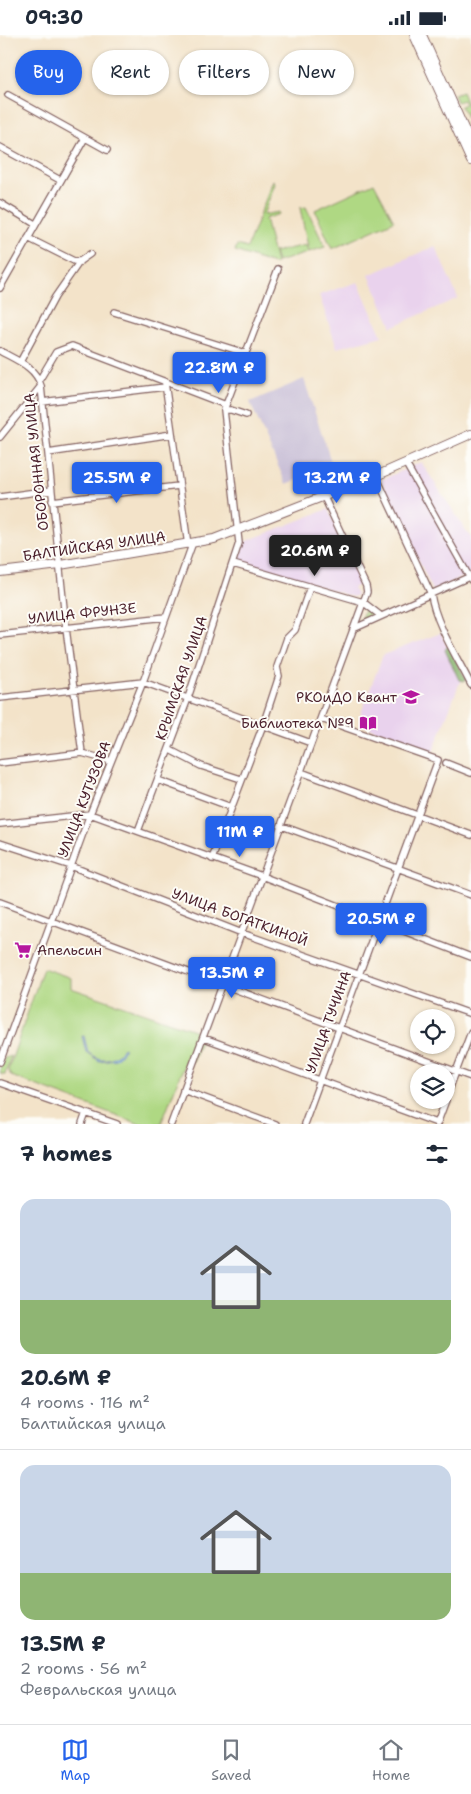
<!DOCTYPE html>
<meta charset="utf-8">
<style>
:root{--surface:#fff;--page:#f2f2f3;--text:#1f2937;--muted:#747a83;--line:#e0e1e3;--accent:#2563eb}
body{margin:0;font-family:"Shantell Sans",sans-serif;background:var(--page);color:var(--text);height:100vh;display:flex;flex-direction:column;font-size:19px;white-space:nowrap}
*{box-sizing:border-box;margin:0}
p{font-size:16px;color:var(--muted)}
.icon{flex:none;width:28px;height:28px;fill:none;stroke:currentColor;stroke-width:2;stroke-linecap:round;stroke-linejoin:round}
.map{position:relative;height:1089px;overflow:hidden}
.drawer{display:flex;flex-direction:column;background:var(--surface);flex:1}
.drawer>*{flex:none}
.top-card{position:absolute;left:15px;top:15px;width:441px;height:45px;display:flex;gap:10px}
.tools{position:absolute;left:410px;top:974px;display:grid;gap:10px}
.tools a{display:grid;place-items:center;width:45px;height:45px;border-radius:50%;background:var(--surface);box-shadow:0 1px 4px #0004;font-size:25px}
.price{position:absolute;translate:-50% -42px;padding:0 11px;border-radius:5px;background:var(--accent);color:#fff;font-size:16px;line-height:32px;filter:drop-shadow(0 1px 2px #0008)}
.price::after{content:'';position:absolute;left:50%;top:30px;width:15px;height:11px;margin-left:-8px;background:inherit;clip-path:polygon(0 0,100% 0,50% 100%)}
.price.active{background:#222;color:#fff}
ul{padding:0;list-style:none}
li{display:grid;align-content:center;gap:10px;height:265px;padding:0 20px}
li+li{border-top:1px solid var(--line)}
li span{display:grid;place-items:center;height:155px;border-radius:15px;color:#555}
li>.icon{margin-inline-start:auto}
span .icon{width:90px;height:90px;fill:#fffc;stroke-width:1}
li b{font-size:21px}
h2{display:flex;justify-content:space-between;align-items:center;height:60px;padding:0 20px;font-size:21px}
.chip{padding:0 18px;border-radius:22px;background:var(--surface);box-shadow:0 1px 4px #0004;font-size:18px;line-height:45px}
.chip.active{background:var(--accent);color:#fff}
.status{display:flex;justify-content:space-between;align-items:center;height:35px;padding:0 25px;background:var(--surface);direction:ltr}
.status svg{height:14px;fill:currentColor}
.tab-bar{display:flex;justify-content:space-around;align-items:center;height:70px;border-top:1px solid var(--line);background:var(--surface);font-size:14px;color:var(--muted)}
.tab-bar a{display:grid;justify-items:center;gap:2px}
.tab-bar .active{color:var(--accent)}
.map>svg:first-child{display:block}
.built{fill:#e9d2ed}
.industrial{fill:#c9bfd7}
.green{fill:#afd883;stroke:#7c7c57}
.forest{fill:#8bb871;stroke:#6a6c4e}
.water{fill:#74ace3;stroke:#5f6687}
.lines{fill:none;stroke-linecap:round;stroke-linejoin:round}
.minor-casing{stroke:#856462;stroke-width:8}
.major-casing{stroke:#856462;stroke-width:10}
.minor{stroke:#fff;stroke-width:5.5}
.major{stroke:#fff;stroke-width:8}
.labels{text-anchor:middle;stroke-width:4;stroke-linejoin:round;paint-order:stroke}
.street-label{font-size:14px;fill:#4a1f2b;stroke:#fdfcf7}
.poi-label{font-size:14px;fill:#4a1f2b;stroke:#fdfcf7;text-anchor:end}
</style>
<div class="status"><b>09:30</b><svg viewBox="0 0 49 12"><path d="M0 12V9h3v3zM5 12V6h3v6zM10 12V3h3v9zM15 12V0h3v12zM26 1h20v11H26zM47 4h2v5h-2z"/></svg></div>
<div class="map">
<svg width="471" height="1089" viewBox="0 0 471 1089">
<rect width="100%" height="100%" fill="#fdfcf7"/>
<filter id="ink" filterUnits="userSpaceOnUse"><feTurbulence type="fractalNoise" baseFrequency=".02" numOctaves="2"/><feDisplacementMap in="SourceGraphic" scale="10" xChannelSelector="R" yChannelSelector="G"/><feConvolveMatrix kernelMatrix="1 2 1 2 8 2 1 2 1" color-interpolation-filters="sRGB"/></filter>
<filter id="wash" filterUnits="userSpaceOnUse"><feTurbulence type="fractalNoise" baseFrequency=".0096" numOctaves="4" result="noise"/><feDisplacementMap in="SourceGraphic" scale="20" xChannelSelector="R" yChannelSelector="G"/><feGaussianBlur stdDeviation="1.12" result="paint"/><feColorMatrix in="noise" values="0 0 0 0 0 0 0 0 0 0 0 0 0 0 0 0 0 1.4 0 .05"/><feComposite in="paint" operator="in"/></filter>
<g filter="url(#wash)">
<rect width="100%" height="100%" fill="#f3e3c9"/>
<path class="built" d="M435,211l23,52 -66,29 -23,-52z
M358,247l24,54 -45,12 -18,-53z
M421,427l50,76v35l-38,18 -52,-111z
M328,474l34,74 -9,5 4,7 -4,2 -114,-36 5,-19z
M441,598l20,46 -28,73 -74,-28 2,-11 22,-58z"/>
<path class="industrial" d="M304,344l29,89 -47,16 -36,-82z"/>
<path class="green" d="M462,57l9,21v19l-5,-9 5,-5 -2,-2 -4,2v-4l-5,-8 5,-2 -2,-4 -6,2 -3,-7z
M273,145l2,4 -12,31 16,-3v2l-14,5 11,44 -3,1 -38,-13 2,-6 10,3z
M374,148l20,38 -62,28 -17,-39z
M306,172l19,40 -16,5 -9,-44z
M306,210l2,8 -31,9 -3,-10z
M365,573l9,6 -14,7z
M43,933l28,10v10l126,43 -36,93h-21l-129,-48 -3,-6z
M198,997l5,1 -11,29 -4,-2z
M11,1021l-6,18h-4l-1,-5 4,-11z"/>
<path class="forest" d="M448,611l18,33 -1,2 -6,-1 -14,-30z"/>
<path class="water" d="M82,1001h2l4,16c11,11 27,9 35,-4l2,1 -9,10 -17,2 -13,-9z"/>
</g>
<g filter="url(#ink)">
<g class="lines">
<g class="minor-casing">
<path id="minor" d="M8,60l99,55
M0,112l60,33
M0,168l35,21
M28,203l46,23h6l10,-7
M0,253l85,-150
M114,277l131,41
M0,316c16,9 36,16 41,35l25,242 16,125
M20,327l35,-65 25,-36
M40,344l16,-27 16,-6 154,59
M165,348l23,162
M42,367l123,-15
M224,375h7l15,5
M0,402l41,-51
M48,418l124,-19
M406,429l65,116
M376,441l55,118c4,29 27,65 40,91
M0,462l51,-7
M52,466l127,-15
M233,529l130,38 18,14
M353,594l118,-53
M0,600l166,-18
M0,663l143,-16 168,61
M170,715l31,16 40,13
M0,728l82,-10 29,8
M446,728l25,10
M301,737l170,63
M158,745l73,27
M0,789l90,-10 169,61 212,82
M282,791l189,69
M138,796l49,-130 52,-158 -15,-133 54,-141
M0,808l71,23 171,67 229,81
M212,824l51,-134 16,-49 -2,-9 10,-29 8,-8 15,-43
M0,867l471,175
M204,1003l233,85
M0,1027l90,-248 53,-132 49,-137
M0,1048l117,41
M183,1055l92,34
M446,1063l25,-66
M82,1089l4,-11
M171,1089l196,-532 -1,-6 -42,-89
M304,1089l134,-364 -117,-41
M437,1089l9,-24"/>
</g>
<g class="major-casing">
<path id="major" d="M414,0l57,126
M422,0l49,109
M0,537l60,-7 154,-26 162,-63 95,-42"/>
</g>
<use href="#minor" class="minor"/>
<use href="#major" class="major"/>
</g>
</g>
<defs>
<g id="school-bare" transform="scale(1.35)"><path d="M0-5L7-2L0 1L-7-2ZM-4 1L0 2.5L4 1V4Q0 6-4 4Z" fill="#b5179e" stroke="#fdfcf7" stroke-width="2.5" paint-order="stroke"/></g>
<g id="library-bare" transform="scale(1.35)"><path d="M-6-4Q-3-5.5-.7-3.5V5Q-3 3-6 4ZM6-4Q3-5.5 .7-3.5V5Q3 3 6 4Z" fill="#b5179e" stroke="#fdfcf7" stroke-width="2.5" paint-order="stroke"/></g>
<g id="supermarket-bare" transform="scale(1.35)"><path d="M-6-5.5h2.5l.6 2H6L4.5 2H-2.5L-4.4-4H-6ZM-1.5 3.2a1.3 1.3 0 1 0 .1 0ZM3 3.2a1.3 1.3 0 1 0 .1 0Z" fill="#b5179e" stroke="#fdfcf7" stroke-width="2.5" paint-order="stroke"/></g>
</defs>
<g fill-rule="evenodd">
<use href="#school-bare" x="411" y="662"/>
<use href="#library-bare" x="368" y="688"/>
<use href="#supermarket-bare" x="23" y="915"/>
</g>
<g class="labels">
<g class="street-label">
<text transform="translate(36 427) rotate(-96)" y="5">ОБОРОННАЯ УЛИЦА</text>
<text transform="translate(94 511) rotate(-8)" y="5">БАЛТИЙСКАЯ УЛИЦА</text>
<text transform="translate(82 578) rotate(-6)" y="5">УЛИЦА ФРУНЗЕ</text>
<text transform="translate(181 643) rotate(-71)" y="5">КРЫМСКАЯ УЛИЦА</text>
<text transform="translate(84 764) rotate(-69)" y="5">УЛИЦА КУТУЗОВА</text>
<text transform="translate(240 882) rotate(20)" y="5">УЛИЦА БОГАТКИНОЙ</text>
<text transform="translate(328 987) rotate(-70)" y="5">УЛИЦА ТУЧИНА</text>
</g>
<g class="poi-label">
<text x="397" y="667">РКОиДО Квант</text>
<text x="354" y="693">Библиотека №9</text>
<text x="37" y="920" text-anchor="start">Апельсин</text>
</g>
</g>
</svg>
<div class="tools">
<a><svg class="icon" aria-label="locate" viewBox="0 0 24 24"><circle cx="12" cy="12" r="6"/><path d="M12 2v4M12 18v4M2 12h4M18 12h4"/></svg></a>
<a><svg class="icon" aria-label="layers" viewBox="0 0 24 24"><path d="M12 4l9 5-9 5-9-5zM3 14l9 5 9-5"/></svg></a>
</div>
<b class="price" style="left:219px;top:359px">22.8M ₽</b>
<b class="price" style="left:117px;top:469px">25.5M ₽</b>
<b class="price" style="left:337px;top:469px">13.2M ₽</b>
<b class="price active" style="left:315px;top:542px">20.6M ₽</b>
<b class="price" style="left:240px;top:823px">11M ₽</b>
<b class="price" style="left:381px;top:910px">20.5M ₽</b>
<b class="price" style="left:232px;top:964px">13.5M ₽</b>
<div class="top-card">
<a class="chip active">Buy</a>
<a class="chip">Rent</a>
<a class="chip">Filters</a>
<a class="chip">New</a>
</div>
</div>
<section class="drawer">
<h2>7 homes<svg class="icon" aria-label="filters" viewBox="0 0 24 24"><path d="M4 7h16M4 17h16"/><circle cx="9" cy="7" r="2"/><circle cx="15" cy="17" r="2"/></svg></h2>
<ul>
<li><span style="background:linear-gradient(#c9d6e8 65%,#8fb573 0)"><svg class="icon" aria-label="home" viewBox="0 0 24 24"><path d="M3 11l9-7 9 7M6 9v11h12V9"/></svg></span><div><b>20.6M ₽</b><p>4 rooms · 116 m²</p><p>Балтийская улица</p></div></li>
<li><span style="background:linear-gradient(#c9d6e8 70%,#8fb573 0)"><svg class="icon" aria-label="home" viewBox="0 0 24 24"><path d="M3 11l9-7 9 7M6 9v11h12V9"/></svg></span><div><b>13.5M ₽</b><p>2 rooms · 56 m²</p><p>Февральская улица</p></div></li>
</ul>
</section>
<nav class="tab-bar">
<a class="active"><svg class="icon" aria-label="map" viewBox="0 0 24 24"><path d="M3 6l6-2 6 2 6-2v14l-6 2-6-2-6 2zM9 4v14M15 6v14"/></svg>Map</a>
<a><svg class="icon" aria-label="saved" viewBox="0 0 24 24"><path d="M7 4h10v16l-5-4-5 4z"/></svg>Saved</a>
<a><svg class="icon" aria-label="home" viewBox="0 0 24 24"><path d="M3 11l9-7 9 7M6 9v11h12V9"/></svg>Home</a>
</nav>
